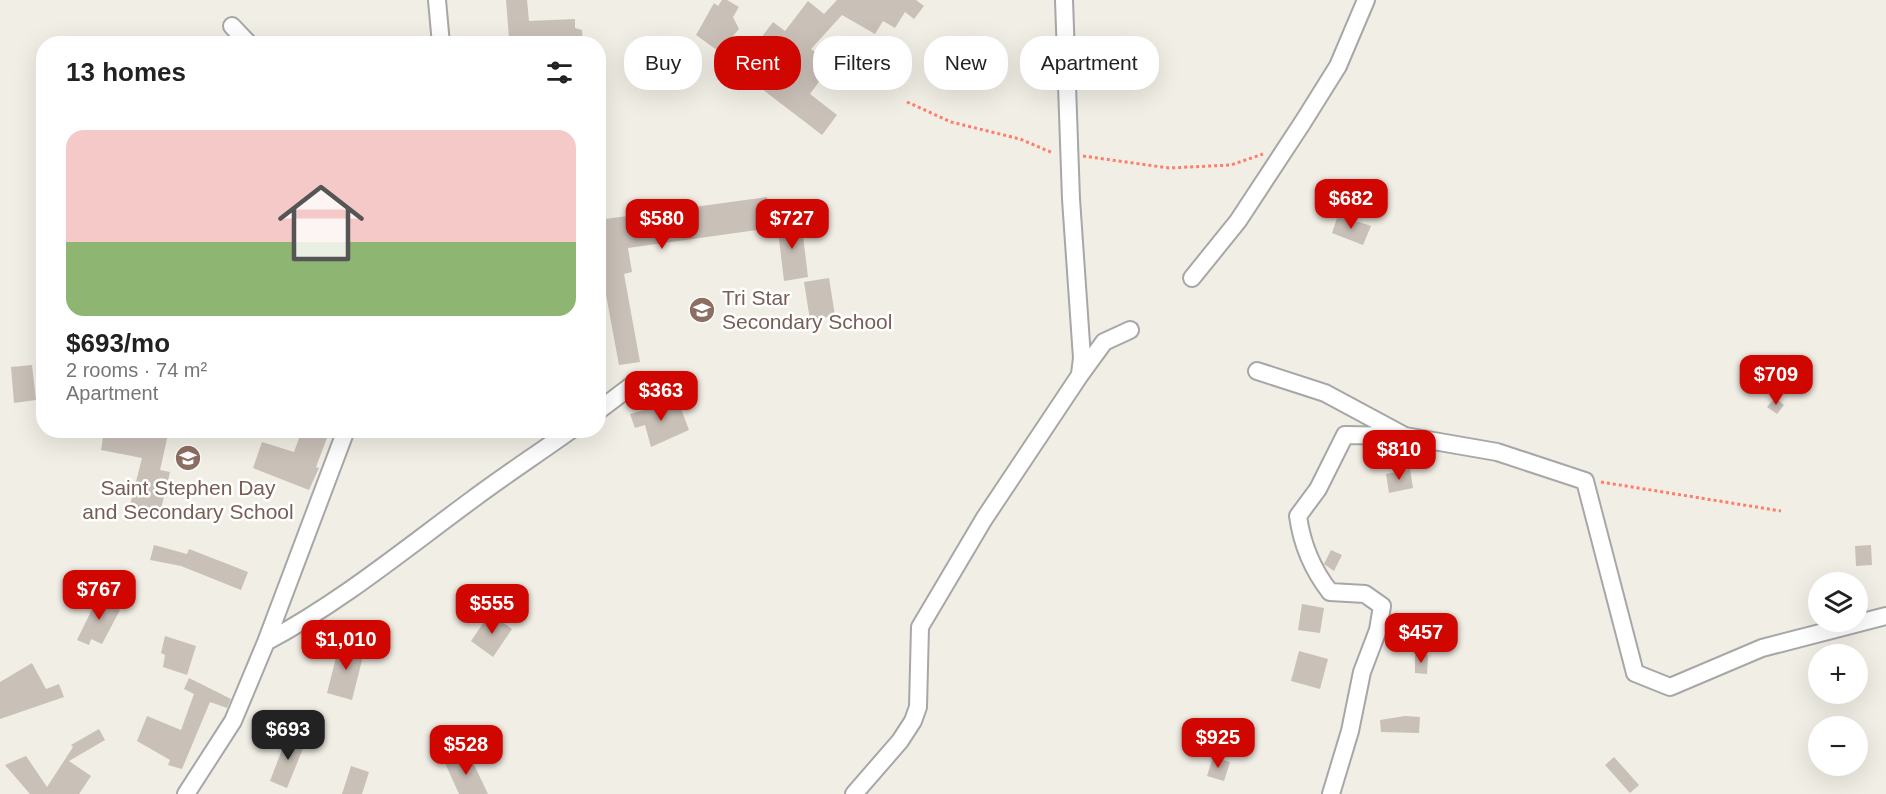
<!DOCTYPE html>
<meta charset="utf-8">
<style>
:root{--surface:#fff;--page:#f2f2f2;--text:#222;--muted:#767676;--line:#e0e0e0;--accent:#d00700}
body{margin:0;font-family:Helvetica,sans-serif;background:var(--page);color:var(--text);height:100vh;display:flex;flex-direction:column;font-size:22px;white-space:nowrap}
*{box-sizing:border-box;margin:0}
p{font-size:20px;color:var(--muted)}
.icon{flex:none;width:33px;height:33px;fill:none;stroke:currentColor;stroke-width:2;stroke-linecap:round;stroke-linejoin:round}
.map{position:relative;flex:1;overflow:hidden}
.drawer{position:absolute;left:36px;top:36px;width:570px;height:402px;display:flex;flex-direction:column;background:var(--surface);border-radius:24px;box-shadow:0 6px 24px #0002}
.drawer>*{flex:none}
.banner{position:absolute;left:624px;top:36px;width:570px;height:54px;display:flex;gap:12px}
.controls{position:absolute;left:1808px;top:572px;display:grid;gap:12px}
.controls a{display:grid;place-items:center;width:60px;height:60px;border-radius:50%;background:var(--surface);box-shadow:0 6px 24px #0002;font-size:30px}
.price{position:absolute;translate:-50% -51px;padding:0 14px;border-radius:12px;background:var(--accent);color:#fff;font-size:20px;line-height:39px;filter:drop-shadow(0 2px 3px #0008)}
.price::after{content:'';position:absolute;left:50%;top:36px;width:18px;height:14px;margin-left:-9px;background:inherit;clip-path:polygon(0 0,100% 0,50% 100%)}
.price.active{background:#222;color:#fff}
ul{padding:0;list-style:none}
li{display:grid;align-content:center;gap:12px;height:318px;padding:0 30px}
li+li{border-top:2px solid var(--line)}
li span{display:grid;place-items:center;height:186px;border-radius:18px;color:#555}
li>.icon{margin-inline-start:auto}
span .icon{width:108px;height:108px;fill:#fffc;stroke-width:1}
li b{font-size:26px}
h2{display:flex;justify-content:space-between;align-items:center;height:72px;padding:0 30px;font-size:26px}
.tag{padding:0 21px;border-radius:24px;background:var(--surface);box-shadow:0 6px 24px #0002;font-size:21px;line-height:54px}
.tag.active{background:var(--accent);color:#fff}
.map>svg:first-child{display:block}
.building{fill:#c9c0b8}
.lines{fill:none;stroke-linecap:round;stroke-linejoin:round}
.street-casing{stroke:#a7a7a7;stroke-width:20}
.path{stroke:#ff7d69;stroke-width:3;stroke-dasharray:3 3;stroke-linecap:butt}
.street{stroke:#fff;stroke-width:16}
.labels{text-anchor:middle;stroke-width:5;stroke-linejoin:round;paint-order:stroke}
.education-label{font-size:21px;fill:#785e54;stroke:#fff;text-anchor:start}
</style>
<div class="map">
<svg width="1886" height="794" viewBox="0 0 1886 794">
<rect width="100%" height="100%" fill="#f1eee5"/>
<path class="building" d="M506,0h21l2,21 46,-2v9l7,2 1,14h-34l-1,-7 -39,1z
M722,0h5l12,7 -6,10 6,12 -12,14 6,3 -8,10 -29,-21 18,-32 4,3z
M837,0h79l8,6 -10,13 -9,-7 -10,16 -12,-7 -8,13 -33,-19 -31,34 21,15 -22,30 27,21 -15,20 -77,-59 8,-13 -7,-5 27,-36 12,9 23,-30 16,13z
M767,197l4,31 -143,20 4,24 -8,2 16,88 -21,3 -21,-113v-32z
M1338,215l33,11 -8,19 -31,-12z
M801,219l7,58 -24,4 -7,-59z
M829,278l6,38 -25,4 -6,-38z
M32,365l4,35 -22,3 -3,-36z
M1775,398l9,7 -7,9 -10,-7z
M678,401l11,29 -38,17 -6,-22 -10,3 -5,-14z
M148,430h21l-9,40 10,2 -12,49 -30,-8 14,-55 -41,-8 3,-19 42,7z
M302,430h28l-14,37 3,1 -10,22 -56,-22 9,-26 32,10z
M1410,469l3,19 -24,5 -3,-19z
M154,545l33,9 2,-5 59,23 -7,18 -60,-24 -31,-6z
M1871,545l1,20 -16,1 -1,-20z
M1331,550l11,5 -8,16 -10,-7z
M99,595l16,7 -2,5 7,3 -18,34 -11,-5 -2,6 -12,-5z
M1302,604l22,4 -4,25 -22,-3z
M490,613l22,16 -19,28 -22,-16z
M165,636l31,10 -9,29 -24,-8 2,-12 -4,-2z
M340,642l25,6 -13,52 -25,-7z
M1299,651l29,8 -8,30 -29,-8z
M1415,655h13l-1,19 -12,-1z
M32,663l14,26 13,-5 5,13 -64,22v-37z
M189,678l42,21 -4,9 -17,-6 -28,67 -14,-4 2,-5 -33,-19 10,-25 34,14 13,-36 -10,-5z
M1405,716l15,1 -1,16 -38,-1 -1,-12z
M99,729l6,11 -36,21 22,15 -12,18h-49l-25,-29 21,-9 21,31 26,-40 -2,-2z
M288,734l18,7 -19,47 -17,-7z
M468,752l20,42h-29l-14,-31z
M1213,757l17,5 -6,19 -17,-5z
M1614,757l25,28 -9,8 -25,-28z
M351,766l18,6 -7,22h-20z"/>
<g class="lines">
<g class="street-casing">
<path id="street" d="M437,0l4,44
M1064,0l7,199 11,159 -2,16
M232,26l17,18
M1192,278l46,-57 65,-99 35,-56 28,-66
M1257,371l68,22 80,43 92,16 88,29 50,192 35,14 92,-39 124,-32
M598,411l33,-25
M266,642c75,-40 139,-93 207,-143 32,-24 66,-46 98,-69
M186,794l47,-73 33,-79 80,-212
M854,794l46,-53 13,-20 5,-14 2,-80 64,-108 96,-144 24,-33 26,-12
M1331,794l19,-63 12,-59 16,-42 4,-24 -17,-12 -35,-2c-18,-23 -28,-47 -32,-76l20,-27 27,-54 56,1"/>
</g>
<path class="path" d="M907,102l44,20 69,17 33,14
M1083,156l86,12 62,-3 32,-11
M1601,482l180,29"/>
<use href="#street" class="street"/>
</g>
<defs>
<g id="school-disc" transform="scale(1.35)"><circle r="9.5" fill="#8d6e63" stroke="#fff"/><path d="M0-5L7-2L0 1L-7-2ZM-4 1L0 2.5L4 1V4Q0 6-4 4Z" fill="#fff"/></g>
</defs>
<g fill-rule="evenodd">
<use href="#school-disc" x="702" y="310"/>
<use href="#school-disc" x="188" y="458"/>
</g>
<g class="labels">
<g class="education-label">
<text x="722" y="305">Tri Star<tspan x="722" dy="24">Secondary School</tspan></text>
<text x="188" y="495" text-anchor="middle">Saint Stephen Day<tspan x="188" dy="24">and Secondary School</tspan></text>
</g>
</g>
</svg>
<div class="controls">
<a><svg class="icon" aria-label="layers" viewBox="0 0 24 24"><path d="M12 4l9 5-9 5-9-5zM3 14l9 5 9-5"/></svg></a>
<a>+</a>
<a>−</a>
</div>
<b class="price" style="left:1351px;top:230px">$682</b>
<b class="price" style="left:662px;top:250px">$580</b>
<b class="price" style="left:792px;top:250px">$727</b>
<b class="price" style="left:1776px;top:406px">$709</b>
<b class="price" style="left:661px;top:422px">$363</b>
<b class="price" style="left:1399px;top:481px">$810</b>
<b class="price" style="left:99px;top:621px">$767</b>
<b class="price" style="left:492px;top:635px">$555</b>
<b class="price" style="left:1421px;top:664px">$457</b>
<b class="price" style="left:346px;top:671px">$1,010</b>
<b class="price active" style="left:288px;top:761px">$693</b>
<b class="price" style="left:1218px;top:769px">$925</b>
<b class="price" style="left:466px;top:776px">$528</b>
<div class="banner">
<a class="tag">Buy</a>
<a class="tag active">Rent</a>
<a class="tag">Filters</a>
<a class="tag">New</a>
<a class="tag">Apartment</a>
</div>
<section class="drawer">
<h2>13 homes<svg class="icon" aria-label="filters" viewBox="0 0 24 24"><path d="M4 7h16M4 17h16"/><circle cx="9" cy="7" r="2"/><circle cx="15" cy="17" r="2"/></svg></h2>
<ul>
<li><span style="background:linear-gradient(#f6c9c9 60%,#8fb573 0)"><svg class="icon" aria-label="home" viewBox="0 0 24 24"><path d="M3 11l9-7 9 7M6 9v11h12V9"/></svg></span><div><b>$693/mo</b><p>2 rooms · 74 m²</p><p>Apartment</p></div></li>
</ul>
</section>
</div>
